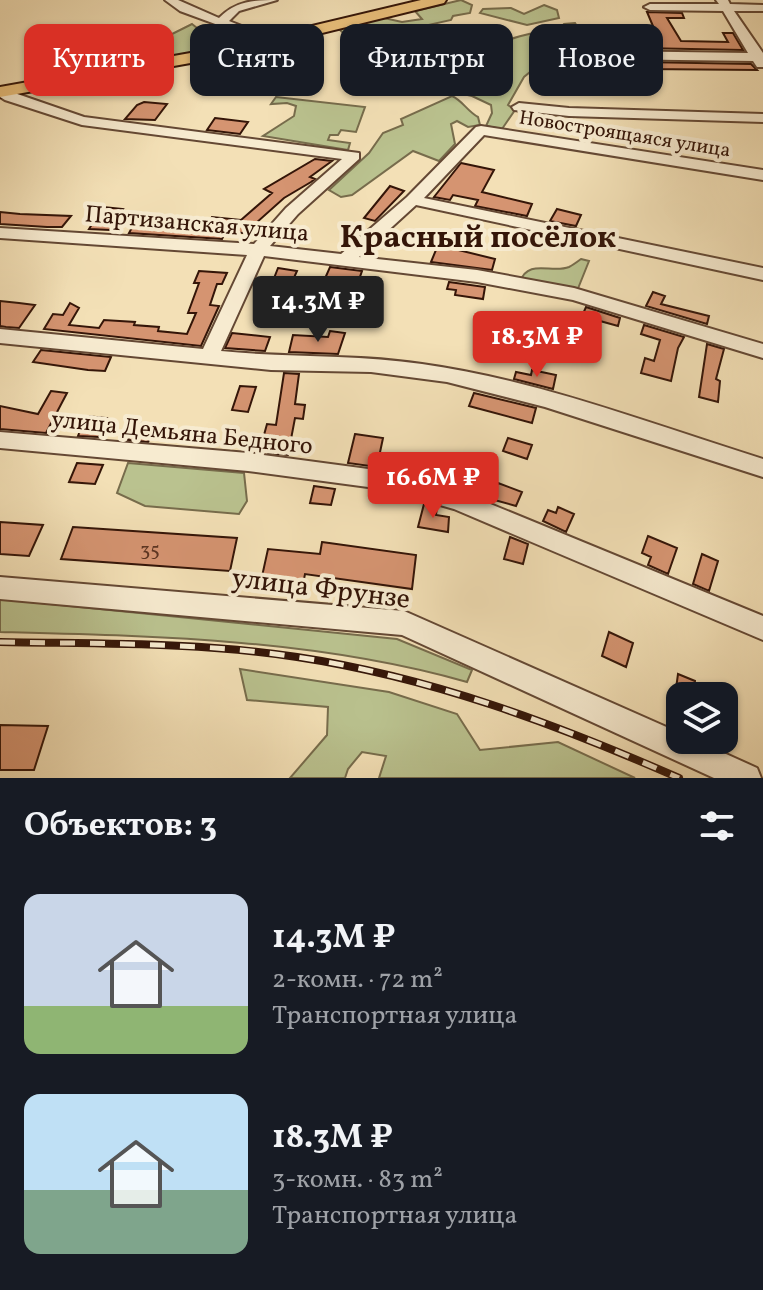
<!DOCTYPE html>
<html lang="ru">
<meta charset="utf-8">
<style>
:root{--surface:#171b24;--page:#242831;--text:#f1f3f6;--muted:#9ea1a6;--accent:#d93025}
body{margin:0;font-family:Vollkorn,serif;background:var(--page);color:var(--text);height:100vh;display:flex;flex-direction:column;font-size:30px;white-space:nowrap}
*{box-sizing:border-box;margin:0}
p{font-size:26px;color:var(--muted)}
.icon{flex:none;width:44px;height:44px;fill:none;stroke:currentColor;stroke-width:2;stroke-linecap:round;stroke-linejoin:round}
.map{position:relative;height:778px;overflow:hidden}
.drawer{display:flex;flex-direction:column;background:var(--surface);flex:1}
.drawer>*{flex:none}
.hud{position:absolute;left:24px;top:24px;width:716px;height:72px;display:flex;gap:16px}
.fabs{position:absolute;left:666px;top:682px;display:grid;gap:16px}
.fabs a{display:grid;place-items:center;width:72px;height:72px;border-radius:16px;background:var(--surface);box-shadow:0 2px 6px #0004;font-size:40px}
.price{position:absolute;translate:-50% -68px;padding:0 18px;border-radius:8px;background:var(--accent);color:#fff;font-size:26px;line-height:52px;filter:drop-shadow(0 2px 4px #0008)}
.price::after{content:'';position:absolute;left:50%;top:48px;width:24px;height:18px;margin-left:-12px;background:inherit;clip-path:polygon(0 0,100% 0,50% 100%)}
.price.current{background:#222;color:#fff}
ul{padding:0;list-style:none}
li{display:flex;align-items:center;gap:24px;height:200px;padding:0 24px}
li span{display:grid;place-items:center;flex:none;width:224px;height:160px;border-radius:16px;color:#555}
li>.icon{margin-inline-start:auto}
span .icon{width:96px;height:96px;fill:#fffc;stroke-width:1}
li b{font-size:34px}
h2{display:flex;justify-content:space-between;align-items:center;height:96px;padding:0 24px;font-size:34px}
.chip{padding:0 28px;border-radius:16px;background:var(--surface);box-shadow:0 2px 6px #0004;font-size:28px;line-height:72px}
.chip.current{background:var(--accent);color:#fff}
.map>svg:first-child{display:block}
.green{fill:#bac28f;stroke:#776c4c;stroke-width:2}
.building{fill:#d59471;stroke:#341508;stroke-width:2}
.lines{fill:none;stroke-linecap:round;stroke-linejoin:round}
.minor-casing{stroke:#644834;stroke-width:4}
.major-casing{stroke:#341508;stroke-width:4}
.minor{fill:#f7ebd0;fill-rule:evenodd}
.major{fill:#eac07b;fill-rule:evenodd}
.rail-casing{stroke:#341508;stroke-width:8}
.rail{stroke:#f7ebd0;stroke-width:5;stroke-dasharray:15;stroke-linecap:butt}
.labels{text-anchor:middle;stroke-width:8;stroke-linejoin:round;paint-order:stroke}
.far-street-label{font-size:20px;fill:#341508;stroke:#f7ebd0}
.number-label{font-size:20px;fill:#5c3522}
.street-label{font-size:24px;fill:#341508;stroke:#f7ebd0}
.near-street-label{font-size:28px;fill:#341508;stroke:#f7ebd0}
.district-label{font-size:32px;font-weight:bold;fill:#341508;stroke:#f7ebd0}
</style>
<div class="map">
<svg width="763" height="778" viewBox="0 0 763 778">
<rect width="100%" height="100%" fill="#f3e0b6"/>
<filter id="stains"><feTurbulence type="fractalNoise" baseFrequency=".0025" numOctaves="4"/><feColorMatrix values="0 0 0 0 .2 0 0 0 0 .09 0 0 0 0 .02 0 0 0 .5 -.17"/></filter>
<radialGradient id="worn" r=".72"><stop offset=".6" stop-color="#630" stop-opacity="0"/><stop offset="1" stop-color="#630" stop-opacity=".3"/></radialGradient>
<path class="green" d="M461,0l11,5 -2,8 -17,3 -2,4 -58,13c-13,-8 -34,-2 -49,1l-5,-5 45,-11 18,4 20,-3 -7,-8z
M544,5l13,5 2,8 -32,7 -47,-12 3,-4 28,-1 13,6z
M575,23l5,8 -56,46 -16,28 7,5 -13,19 -16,-3 6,-13 -1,-8 -19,-9 -31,-7 -3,-5 4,-7 -6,-3 7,-4 -1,-7c41,-11 74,-32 117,-33l5,-6z
M192,24l5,4 10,-3 18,4 -3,5 7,8 -55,15 -18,-1 -3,-5 14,-7 3,-9z
M452,96c11,5 15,15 26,21l2,8 -12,2 -11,-6 -6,3 4,20 -16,17 -26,-10 -61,44 -11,2 -12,-7 40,-37 14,-20 20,-8 -2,-6z
M276,97l89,10 -9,25 -15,-2 -3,5h-8l-2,5 22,3 -2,7 -85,-14 31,-20 2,-10 -9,-3 -16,1z
M581,259l8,2 -12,30 -57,-9c8,-24 32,-8 49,-15 4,-2 8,-5 12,-8z
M128,463l116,10 3,28 -8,13 -94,-8 -28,-13z
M0,599l397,40 75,31 -5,12c-152,-43 -311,-46 -467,-50z
M240,669l149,23 68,22 23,36 78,-8 77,36h-256l7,-22 -24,-4 -14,17 -3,9h-55l37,-43 1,-28 -81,-7z"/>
<path class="building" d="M647,12l35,1 2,5h-17l14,23 47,1 -5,-9h10l10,17 -104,-2 -3,-8 22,-2z
M421,34l24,21 -42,11 -11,-8 28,-8 -14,-13z
M643,62l108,2 6,6 -113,-1z
M144,102l23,2 -12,16 -30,-1 12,-14z
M215,118l33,4 -8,12 -33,-4z
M315,159l17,2 -22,16 5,2 -4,3 -27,16 -28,25 -5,11 -25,-3 -4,8 -93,-6 6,-11 12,1 2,-4 60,5 3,-7 29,3 31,-27 -8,-4z
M461,163l33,7 -12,22 50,12 -5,12 -52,-10 3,-6 -25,-5 -3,5 -16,-3z
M390,186l14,5 -29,30 -11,-3z
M103,207l20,2 -13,21 -21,-1z
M557,209l24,6 -5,11 -26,-5z
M0,212l20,2 51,2 -9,11h-15l-47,-3z
M438,245l57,14 -3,11 -61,-8z
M330,267l32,4 -6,17 -33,-5z
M278,268l19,3 -18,40 -17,-2z
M199,271l28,2 -5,11h-5l-7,21 9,1 -18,40 -157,-17 9,-15 10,1 7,-12 9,5 -10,17 30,3 5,-8 31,2 -1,3 25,2 -1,4 29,3 9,-21h-8l11,-30h-5z
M449,282l36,5 -2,12 -28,-4 1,-5 -9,-1z
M653,292l12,4 -4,8 48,12 -2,8 -61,-18z
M0,301l19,2 16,2 -16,23 -13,-1 -6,-1z
M586,307l34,11 -2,8 -36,-10z
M512,322l23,3 -1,16 -24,-4z
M644,325l40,12 -6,11 -7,33 -30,-8 4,-15 9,3 6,-21 -19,-6z
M330,331l15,2 -7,21 -49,-2 4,-17 35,2z
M232,333l38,4 -5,14 -40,-3z
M707,344l17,5 -8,30 4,2 -2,21 -19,-5z
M41,350l70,7 -6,14 -17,-1 -55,-8z
M532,370l24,5 -3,14 -39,-10 2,-7 15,3z
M284,373l15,1 -4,30 10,1 -2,14 -8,-1 -7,37 -20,-2 4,-17 -8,-1 3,-11 9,1z
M240,386l16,1 -8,25 -16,-2z
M51,391l16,2 -21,40 -46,-4v-23l38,8z
M474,393l62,15 -4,15 -63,-17z
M86,416l21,2 -8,19 -21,-1z
M138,422l19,5 -9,15 -20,-2z
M355,434l28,4 -4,19 8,2 -3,9 -36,-5z
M508,438l24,7 -5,14 -24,-8z
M77,463l26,2 -8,19 -26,-2z
M443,464l34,9 -6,20 -34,-10z
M498,483l24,9 -6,14 -25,-7z
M314,486l21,3 -4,16 -21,-2z
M424,504l13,3 -1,8 13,2 -1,15 -30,-5z
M558,507l16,7 -8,18 -23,-11 5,-11 8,3z
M0,522l43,3 -14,31 -29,-2z
M73,527l164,11 -7,33 -169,-12z
M648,536l29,12 -9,26 -20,-9 3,-8 -9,-4z
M510,537l18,7 -5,20 -19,-5z
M322,542l94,13 -4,34 -107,-15 -4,20 -42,-4 9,-41 52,5z
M702,554l16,7 -9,30 -16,-7z
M609,632l24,11 -7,24 -24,-11z
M678,674l17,7 -2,15h-18z
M0,725l48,1 -14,44h-34z"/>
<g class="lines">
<g class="minor-casing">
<path id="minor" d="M165,0h13l41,18c17,-17 34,-18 58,-18l-38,11 -10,10 48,19 -10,3 -87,-32z
M716,0h12l2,4 33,1v6h-29l29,42v14h-6l-4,-6 -147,-2 -6,-4 6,-4 142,2 -25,-42 -73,-1 -6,-3 6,-3h69z
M0,88l84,29 275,36v6l-61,55 -28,32 71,8 66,-57 69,-70 5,-1 282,44v10l-279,-45 -60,63 339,70v12l-347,-75 -57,52 118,13 97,18 189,56v14l-190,-58 -96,-18 -213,-26 -43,95c67,7 134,3 201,13 116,16 229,60 341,95v18l-218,-70 -98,-25 -76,-10 -100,-2 -271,-27v-14l203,20 44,-94 -247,-17v-10l254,16 32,-36 56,-49 -260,-34 -77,-25 -5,-3z
M519,103l50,5 194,6v8l-194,-6 -55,-6 -2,-3z
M0,432l248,21 135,18 83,23 297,122v24l-309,-131 -71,-20 -135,-18 -248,-23z
M0,577l404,34 276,122v7h15l62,28 4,10h-47l-312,-143 -402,-36z"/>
</g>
<g class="major-casing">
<path id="major" d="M421,0h25l-2,3 -220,54 -224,40v-10l224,-40z"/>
</g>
<use href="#minor" class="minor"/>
<use href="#major" class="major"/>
<g class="rail-casing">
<path id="rail" d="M0,642c99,2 199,0 297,15 133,20 259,67 382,121"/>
</g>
<use href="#rail" class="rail"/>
</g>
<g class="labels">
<g class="far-street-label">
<text transform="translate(625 133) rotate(9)" y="7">Новостроящаяся улица</text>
</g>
<g class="number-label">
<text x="150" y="556">35</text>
</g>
<g class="street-label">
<text transform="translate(197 223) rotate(5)" y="8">Партизанская улица</text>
<text transform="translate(182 432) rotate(6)" y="8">улица Демьяна Бедного</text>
</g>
<g class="near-street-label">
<text transform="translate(321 587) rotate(7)" y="10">улица Фрунзе</text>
</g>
<g class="district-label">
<text x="478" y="247">Красный посёлок</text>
</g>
</g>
<rect width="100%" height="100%" filter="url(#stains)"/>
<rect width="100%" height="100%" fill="url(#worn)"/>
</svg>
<div class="fabs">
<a><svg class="icon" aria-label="layers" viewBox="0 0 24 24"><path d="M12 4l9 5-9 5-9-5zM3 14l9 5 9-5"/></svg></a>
</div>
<b class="price current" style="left:318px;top:344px">14.3M ₽</b>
<b class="price" style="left:537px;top:379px">18.3M ₽</b>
<b class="price" style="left:433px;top:520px">16.6M ₽</b>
<div class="hud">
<a class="chip current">Купить</a>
<a class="chip">Снять</a>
<a class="chip">Фильтры</a>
<a class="chip">Новое</a>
</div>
</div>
<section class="drawer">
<h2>Объектов: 3<svg class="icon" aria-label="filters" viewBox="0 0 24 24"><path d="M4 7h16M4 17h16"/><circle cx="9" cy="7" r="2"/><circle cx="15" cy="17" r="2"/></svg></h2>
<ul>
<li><span style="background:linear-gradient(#c9d6e8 70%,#8fb573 0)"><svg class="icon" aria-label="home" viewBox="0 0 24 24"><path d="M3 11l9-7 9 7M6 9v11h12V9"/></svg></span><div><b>14.3M ₽</b><p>2-комн. · 72 m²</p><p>Транспортная улица</p></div></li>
<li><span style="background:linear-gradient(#bfe0f5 60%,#7fa58c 0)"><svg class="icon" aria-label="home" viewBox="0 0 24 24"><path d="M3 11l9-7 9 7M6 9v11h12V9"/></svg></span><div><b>18.3M ₽</b><p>3-комн. · 83 m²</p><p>Транспортная улица</p></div></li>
</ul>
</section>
